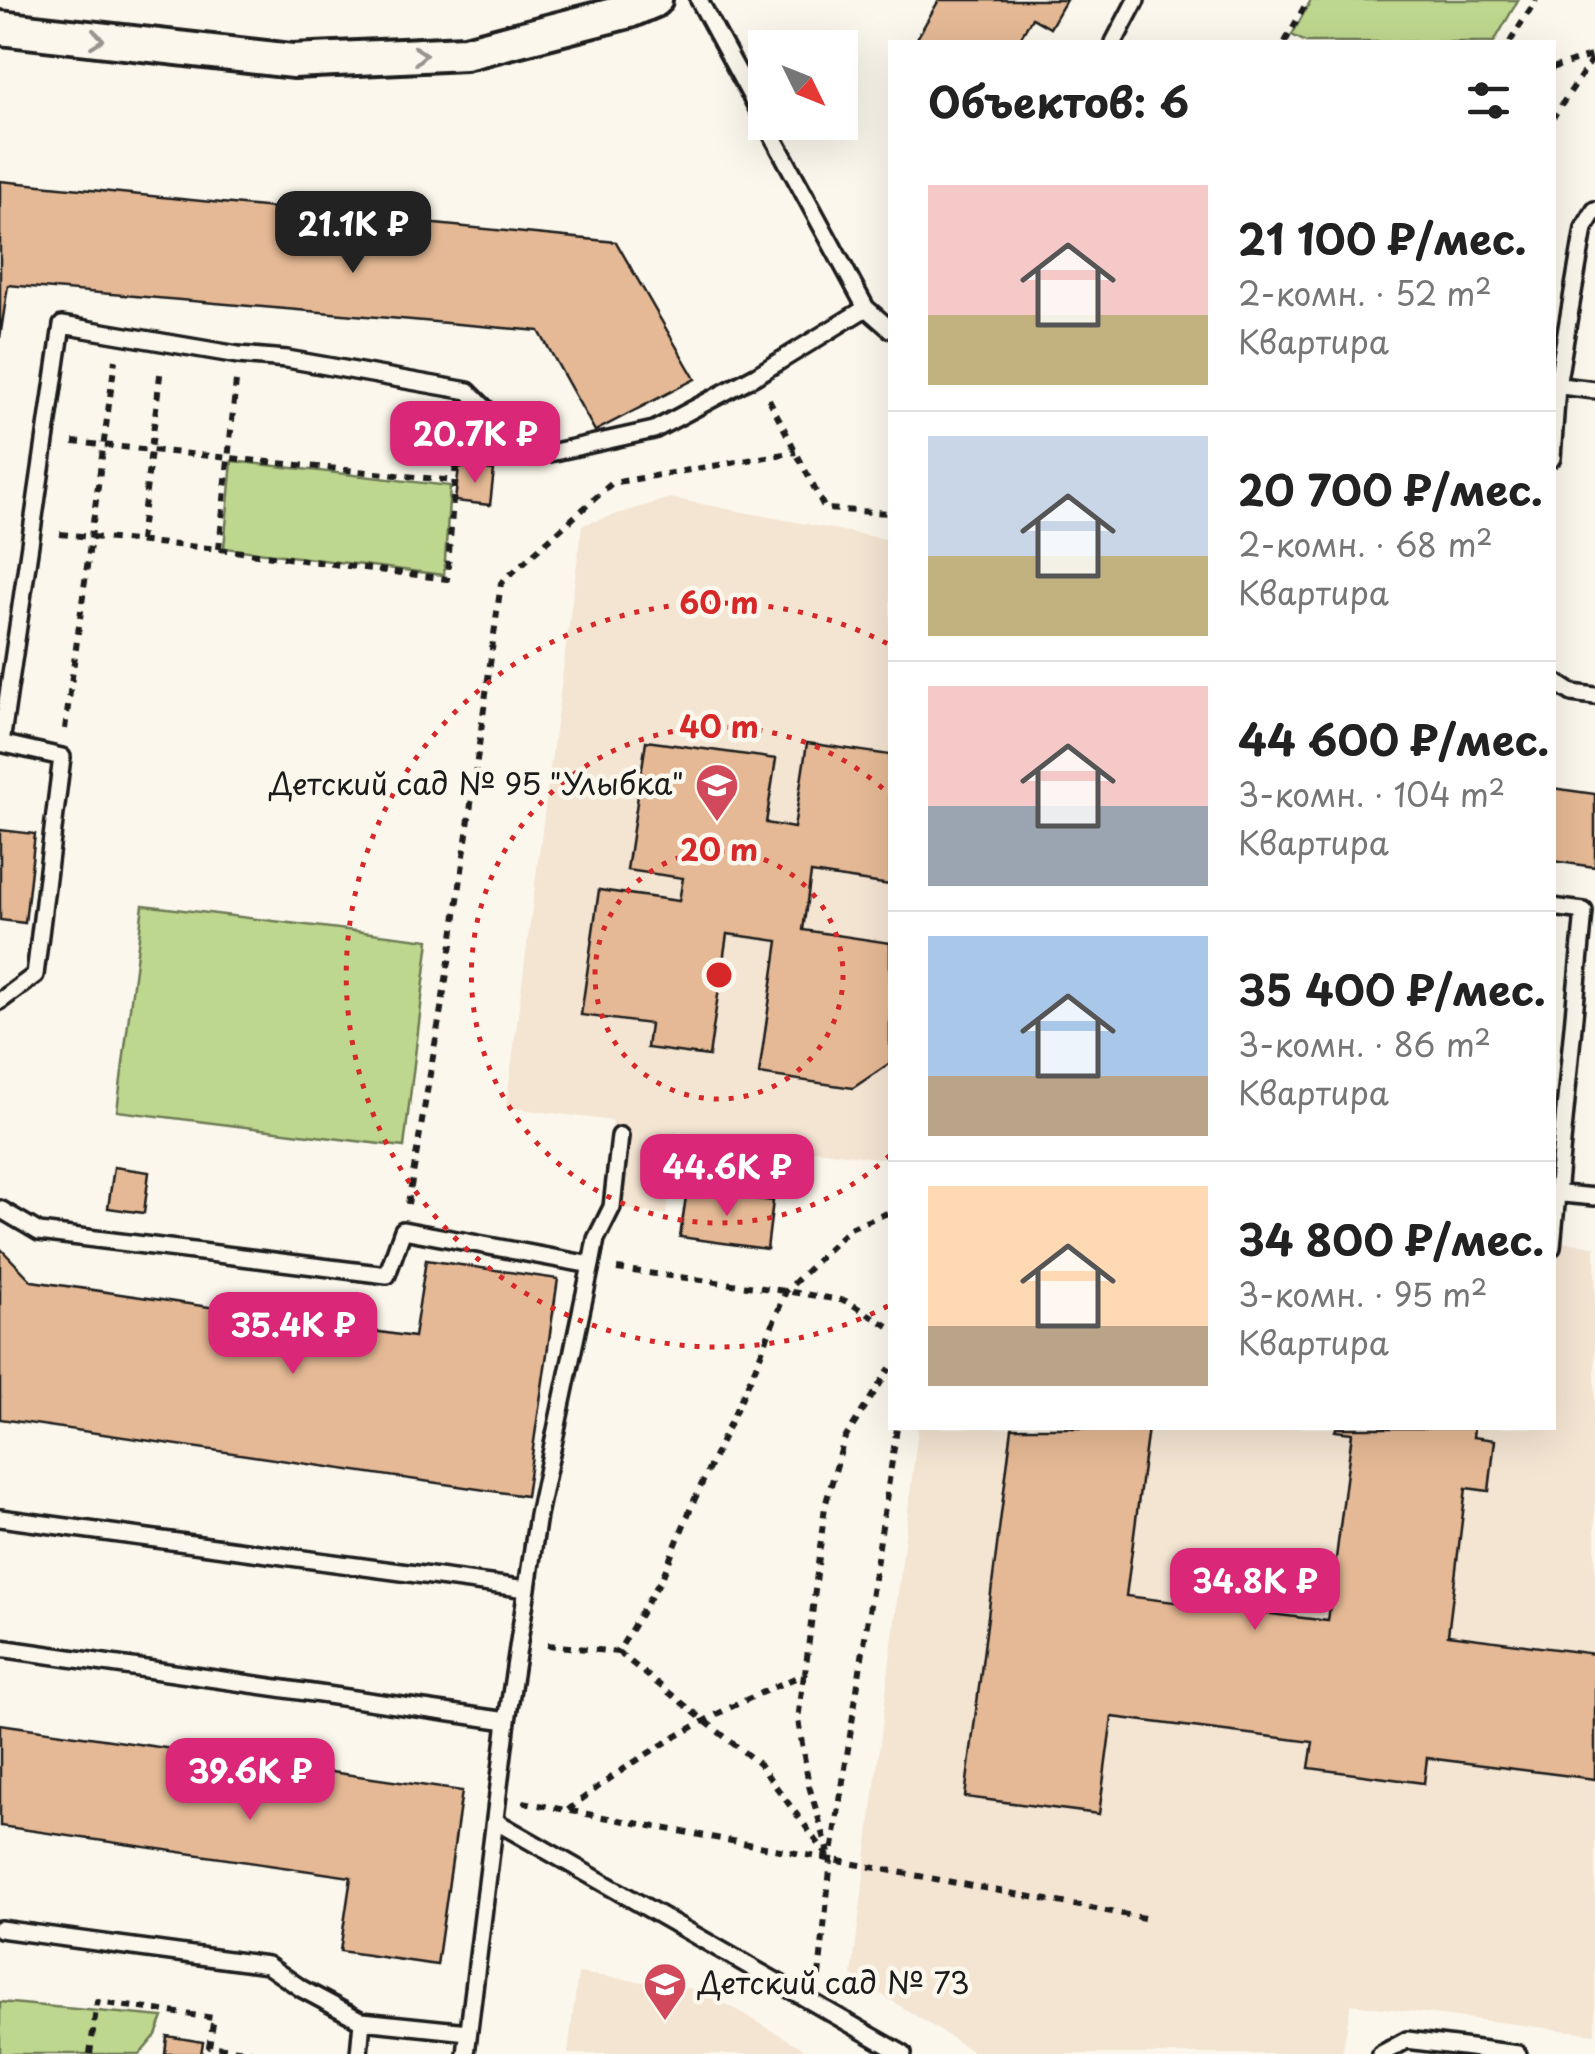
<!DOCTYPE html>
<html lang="ru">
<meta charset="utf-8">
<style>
:root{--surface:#fff;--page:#f6f6f6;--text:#222;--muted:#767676;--line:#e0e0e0;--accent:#db2777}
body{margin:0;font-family:"Playpen Sans",sans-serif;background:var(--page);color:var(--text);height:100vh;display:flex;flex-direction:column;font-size:38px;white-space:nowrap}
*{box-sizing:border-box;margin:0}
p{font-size:32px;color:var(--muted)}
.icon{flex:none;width:55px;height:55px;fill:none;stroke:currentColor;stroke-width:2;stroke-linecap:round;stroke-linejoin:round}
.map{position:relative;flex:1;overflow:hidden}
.details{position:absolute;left:888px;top:40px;width:668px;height:1390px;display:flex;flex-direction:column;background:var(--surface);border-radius:0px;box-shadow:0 10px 40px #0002}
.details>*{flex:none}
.needle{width:65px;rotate:133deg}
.tools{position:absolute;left:748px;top:30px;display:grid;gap:20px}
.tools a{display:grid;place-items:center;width:110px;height:110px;border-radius:0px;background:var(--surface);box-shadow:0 10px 40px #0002;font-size:50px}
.price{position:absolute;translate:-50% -85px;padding:0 22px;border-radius:20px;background:var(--accent);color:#fff;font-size:32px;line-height:65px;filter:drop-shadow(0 2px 5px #0008)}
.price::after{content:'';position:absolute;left:50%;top:60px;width:30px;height:22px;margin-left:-15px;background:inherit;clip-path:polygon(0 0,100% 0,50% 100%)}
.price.active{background:#222;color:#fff}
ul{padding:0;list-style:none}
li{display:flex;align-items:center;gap:30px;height:250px;padding:0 40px}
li+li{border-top:2px solid var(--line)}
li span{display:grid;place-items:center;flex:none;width:280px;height:200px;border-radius:0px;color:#555}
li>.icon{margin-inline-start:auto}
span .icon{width:120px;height:120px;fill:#fffc;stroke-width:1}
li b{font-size:42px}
h2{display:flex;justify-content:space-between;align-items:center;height:120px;padding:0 40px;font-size:42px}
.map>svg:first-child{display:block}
.built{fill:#f4e4d2}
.green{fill:#bed78e;stroke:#6d7a55;stroke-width:2.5}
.building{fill:#e5b995;stroke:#1c1c1c;stroke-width:2.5}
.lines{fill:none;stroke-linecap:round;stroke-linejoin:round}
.lane-casing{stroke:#1c1c1c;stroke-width:22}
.street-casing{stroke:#1c1c1c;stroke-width:40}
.path{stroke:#1c1c1c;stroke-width:6;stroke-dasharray:8 8;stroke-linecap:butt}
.lane{stroke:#fbf7ec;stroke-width:15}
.street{stroke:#fbf7ec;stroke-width:32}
.oneway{stroke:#97948e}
.ring{fill:none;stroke:#d62828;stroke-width:5;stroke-dasharray:5 10}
.labels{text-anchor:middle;stroke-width:9;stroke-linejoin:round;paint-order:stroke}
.poi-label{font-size:30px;fill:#1c1c1c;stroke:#fbf7ec;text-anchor:end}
.centre{fill:#d62828;stroke:#fbf7ec;stroke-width:5}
.ring-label{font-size:30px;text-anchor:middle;font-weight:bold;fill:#d62828;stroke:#fbf7ec;stroke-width:9;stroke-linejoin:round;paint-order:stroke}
</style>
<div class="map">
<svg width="1595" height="2054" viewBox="0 0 1595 2054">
<rect width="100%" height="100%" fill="#fbf7ec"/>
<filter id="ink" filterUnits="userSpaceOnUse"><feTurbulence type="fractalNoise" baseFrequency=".01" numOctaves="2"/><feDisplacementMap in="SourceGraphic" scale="20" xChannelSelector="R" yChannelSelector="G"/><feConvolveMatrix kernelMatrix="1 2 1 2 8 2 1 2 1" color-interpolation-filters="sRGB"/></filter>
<g filter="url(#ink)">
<path class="built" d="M670,498l220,42v620l-211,-28 -13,83 -65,-10 12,-84 -107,-14 76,-582z
M1553,1241l42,5v788l-244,-30 -9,50h-365l-125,-78 66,-548h634z
M578,1973l124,17 111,64h-245z"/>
<path class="green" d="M1311,0h207l-24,42h-188l-14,-7z
M232,461l218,25 -6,89 -220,-27z
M143,905l286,35 -25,207 -287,-36z
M0,2002l163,15 -7,18 -16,19h-140z"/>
<path class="building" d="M939,0h127l-16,28 -18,-10 -14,24h-103z
M0,181l616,61 79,137 -100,52 -56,-100 -531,-46 -8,53z
M459,467l35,3 -4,35 -35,-4z
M646,741l130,18 -10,64 28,5 13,-85 83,12v130l-79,-12 -8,57 87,13v120l-37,25 -94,-14 19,-133 -51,-7 -18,122 -62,-8 3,-24 -69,-9 18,-125 80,11 4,-23 -56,-8z
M1552,788l43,6v73l-43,-6z
M0,830l35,4 -10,89 -25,-3z
M114,1167l35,5 -5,41 -36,-5z
M687,1190l86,11 -6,48 -87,-12z
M0,1248l32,33 382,56 12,-77 132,19 -32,217 -526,-77z
M1012,1428h136l-22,168 202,25 24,-188 -17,-2 1,-3h138l-1,9 22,3 -6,51 -23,-3 -18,147 147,19v125l-168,-21 -3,25 -115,-15 4,-26 -201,-25 -13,97 -134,-17z
M0,1724l462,67 -25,174 -97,-14 11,-74 -351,-51z
M167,2036l36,6 -2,12h-36z"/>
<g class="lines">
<g class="lane-casing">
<path id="lane" d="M699,0l66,122
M1114,42l22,-42
M765,122l101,186 24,21
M1552,385l43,5
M1552,458l5,-72 27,-158 11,-18
M1552,680l20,13 23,3
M0,743l62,14 -27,218 -35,26
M1,743l61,-418 176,30 49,4 181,32 35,35 47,27 104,-23 103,-55 109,-67
M1552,907l32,4 -32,336
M1552,1193l43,4
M0,1209l39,23 348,43 16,-45 188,35 5,-26 16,-32 8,-71
M0,1518l527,71
M0,1648l507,73
M495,1821l408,233
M0,1929l267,36 35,24 60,32 106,11
M359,2054l3,-33
M466,2054l41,-333 31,-206 53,-250
M1381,2054l26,-14 111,14"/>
</g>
<g class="street-casing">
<path id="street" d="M0,28l293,33 172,-8 164,-42 26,-11"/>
</g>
<path class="path" d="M1285,42l23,-42
M1510,42l26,-42
M1552,68l42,-13
M1552,119l43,-64
M769,399l56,110 65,4
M73,442l382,39
M60,534l159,15 228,30 11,-144 3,-13
M140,541l21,-174
M219,549l17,-168
M65,729l50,-369
M408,1204l44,-260 49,-361 111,-100 184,-31
M617,1269l169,22 60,10 44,26
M547,1645l71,7 45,-76 29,-71 61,-132 33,-82 64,-63 40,-16
M618,1652l141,112 71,95
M804,1675l-6,45 11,66 20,67
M523,1802l621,116
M568,1810c71,-57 153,-102 237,-136l20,-168 19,-66 46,-72
M819,1976l12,-116 66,-432
M90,2054l7,-52 117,16 -5,28 59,8"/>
<use href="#lane" class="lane"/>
<use href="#street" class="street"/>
</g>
<defs><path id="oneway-chevron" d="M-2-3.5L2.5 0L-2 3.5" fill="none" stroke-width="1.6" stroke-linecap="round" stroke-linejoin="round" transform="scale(2.5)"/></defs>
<g class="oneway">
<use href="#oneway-chevron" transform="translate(97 39) rotate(6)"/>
<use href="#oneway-chevron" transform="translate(420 55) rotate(-3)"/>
</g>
</g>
<g class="ring">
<circle cx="719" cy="975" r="124"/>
<path d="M890 1155A248 248 0 1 1 890 795"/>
<path d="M888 1306A372 372 0 1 1 888 644"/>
</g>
<defs>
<g id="school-pin" transform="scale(2.25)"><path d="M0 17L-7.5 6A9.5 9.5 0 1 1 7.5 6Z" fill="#d1495b" stroke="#fbf7ec"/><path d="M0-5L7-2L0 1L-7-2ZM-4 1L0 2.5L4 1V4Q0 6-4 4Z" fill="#fff"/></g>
</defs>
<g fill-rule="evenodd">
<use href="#school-pin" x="717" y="785"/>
<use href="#school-pin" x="665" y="1984"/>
</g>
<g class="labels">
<g class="poi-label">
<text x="684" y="795">Детский сад № 95 "Улыбка"</text>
<text x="698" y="1994" text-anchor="start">Детский сад № 73</text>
</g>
</g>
<circle cx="719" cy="975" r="15" class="centre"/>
<g class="ring-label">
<text x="719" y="614">60 m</text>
<text x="719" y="738">40 m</text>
<text x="719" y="861">20 m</text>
</g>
</svg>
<div class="tools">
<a><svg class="needle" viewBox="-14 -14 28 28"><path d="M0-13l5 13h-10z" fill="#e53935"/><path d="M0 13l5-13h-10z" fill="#767676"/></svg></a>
</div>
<b class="price active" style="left:353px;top:276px">21.1K ₽</b>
<b class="price" style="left:475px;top:486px">20.7K ₽</b>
<b class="price" style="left:727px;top:1219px">44.6K ₽</b>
<b class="price" style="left:293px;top:1377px">35.4K ₽</b>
<b class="price" style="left:1255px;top:1633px">34.8K ₽</b>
<b class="price" style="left:250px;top:1823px">39.6K ₽</b>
<section class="details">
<h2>Объектов: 6<svg class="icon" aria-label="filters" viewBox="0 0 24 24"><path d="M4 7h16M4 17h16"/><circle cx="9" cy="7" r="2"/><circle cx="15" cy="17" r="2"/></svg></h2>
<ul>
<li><span style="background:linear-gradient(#f6c9c9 65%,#c2b280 0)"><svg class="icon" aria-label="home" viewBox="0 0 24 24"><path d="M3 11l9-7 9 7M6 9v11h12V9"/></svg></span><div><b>21 100 ₽/мес.</b><p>2-комн. · 52 m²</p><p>Квартира</p></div></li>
<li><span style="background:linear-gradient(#c9d6e8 60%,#c2b280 0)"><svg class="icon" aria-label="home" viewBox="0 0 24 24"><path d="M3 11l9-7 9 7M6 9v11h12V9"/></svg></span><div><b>20 700 ₽/мес.</b><p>2-комн. · 68 m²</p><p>Квартира</p></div></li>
<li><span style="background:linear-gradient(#f6c9c9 60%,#9aa5b1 0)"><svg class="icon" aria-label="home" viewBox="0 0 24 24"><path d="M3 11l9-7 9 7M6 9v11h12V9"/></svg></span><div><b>44 600 ₽/мес.</b><p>3-комн. · 104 m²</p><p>Квартира</p></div></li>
<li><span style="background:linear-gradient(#a9c7e8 70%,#b9a48a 0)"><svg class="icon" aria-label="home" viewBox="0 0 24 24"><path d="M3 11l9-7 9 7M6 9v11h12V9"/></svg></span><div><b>35 400 ₽/мес.</b><p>3-комн. · 86 m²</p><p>Квартира</p></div></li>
<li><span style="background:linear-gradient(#ffd9b3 70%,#b9a48a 0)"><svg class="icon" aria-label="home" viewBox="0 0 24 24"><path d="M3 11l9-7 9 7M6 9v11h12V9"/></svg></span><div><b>34 800 ₽/мес.</b><p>3-комн. · 95 m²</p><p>Квартира</p></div></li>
</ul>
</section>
</div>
